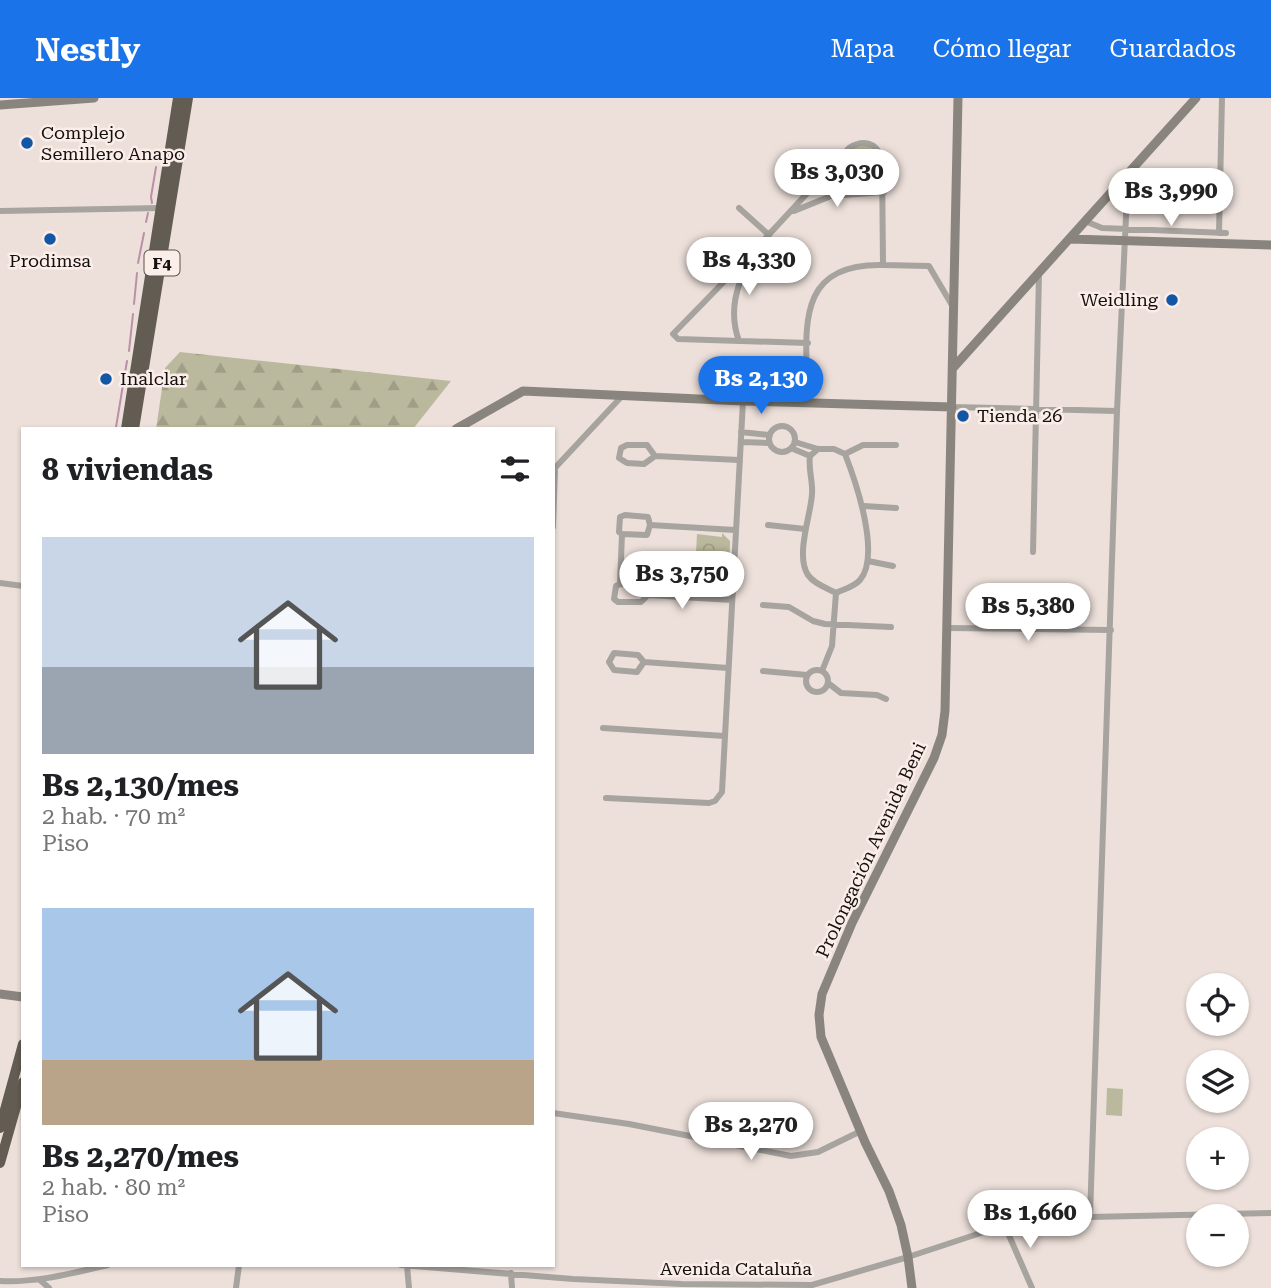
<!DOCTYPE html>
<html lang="es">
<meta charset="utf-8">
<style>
:root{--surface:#fff;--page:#f2f2f2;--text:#202124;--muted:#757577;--accent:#1a73e8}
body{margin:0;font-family:"Roboto Serif",serif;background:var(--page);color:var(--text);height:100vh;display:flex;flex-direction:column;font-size:26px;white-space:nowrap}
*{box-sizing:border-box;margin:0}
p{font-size:23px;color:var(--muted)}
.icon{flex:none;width:38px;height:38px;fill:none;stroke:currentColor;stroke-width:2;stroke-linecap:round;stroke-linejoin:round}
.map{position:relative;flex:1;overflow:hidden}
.sheet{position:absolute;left:21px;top:329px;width:534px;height:840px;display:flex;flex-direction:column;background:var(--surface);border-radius:0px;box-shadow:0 2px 5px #0004}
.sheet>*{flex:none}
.tools{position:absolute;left:1186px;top:875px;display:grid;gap:14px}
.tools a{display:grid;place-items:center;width:63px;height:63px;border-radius:50%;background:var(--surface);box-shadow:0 2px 5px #0004;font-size:35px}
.price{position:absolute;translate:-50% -60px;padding:0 16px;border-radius:24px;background:#fff;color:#222;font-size:23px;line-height:46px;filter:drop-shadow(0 2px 4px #0008)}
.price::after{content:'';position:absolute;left:50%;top:42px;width:21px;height:16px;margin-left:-10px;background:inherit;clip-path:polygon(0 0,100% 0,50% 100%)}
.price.current{background:var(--accent);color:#fff}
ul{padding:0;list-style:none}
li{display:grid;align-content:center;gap:14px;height:371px;padding:0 21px}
li span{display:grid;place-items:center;height:217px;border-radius:0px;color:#555}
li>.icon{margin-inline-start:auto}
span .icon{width:126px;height:126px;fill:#fffc;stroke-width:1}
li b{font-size:30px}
h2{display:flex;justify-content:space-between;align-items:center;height:84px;padding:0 21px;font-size:30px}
header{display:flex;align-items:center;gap:42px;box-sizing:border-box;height:98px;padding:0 35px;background:var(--accent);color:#fff}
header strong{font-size:33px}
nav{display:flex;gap:38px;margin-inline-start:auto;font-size:24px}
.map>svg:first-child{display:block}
.forest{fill:url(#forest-firs)}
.park{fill:url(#park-crowns)}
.pitch{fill:#bbb99d}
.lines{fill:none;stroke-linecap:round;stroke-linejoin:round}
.stream{stroke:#bb90a7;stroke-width:2}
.street{stroke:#a7a39f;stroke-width:6}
.secondary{stroke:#89857e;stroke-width:9}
.highway{stroke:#625c53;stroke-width:10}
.poi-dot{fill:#1456a6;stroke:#fbede8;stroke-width:2.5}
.labels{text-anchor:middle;stroke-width:5;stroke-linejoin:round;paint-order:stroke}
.shield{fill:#fbede8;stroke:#59524f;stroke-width:2}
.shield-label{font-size:16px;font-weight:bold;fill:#14100e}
.poi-label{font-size:18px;fill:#14100e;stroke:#fbede8;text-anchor:start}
.street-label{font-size:18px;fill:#14100e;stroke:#fbede8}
</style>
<header>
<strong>Nestly</strong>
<nav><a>Mapa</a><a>Cómo llegar</a><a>Guardados</a></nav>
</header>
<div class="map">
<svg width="1271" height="1190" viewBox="0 0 1271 1190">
<defs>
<pattern id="forest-firs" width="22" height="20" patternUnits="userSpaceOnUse" patternTransform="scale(1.75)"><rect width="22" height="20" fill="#bbb99d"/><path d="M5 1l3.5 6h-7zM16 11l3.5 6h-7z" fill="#a09e86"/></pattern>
<pattern id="park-crowns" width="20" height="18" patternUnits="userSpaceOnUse" patternTransform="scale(1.75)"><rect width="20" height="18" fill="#bbb99d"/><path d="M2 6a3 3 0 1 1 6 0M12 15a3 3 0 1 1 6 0" fill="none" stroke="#a09e86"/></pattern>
</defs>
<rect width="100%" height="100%" fill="#ede0da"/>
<path class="forest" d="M180,254l271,29 -38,48h-257l9,-61z"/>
<path class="park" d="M866,47c16,7 14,24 14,39l-2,3h-25l-44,8 43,-47z
M722,435l8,8 -1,44 -2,5 -10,5v-2l-23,-2 3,-57 25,3z"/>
<path class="pitch" d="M1107,990l16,1 -1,27 -16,-1z"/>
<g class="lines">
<path class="stream" d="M152,105l-1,-6 5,-30
M146,124l2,-9
M138,165l6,-30
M134,206l3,-31
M129,253l4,-37
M116,329l11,-66"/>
<path class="street" d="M739,110l30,27
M0,113l161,-3
M794,113l37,-15 53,-4
M1085,123l17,7 124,5
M1219,135l3,-135
M883,167l46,1 24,41
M739,243c-11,-30 -2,-55 10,-82
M807,304c1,-67 -17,-139 76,-137l-1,-107c-6,-16 -19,-19 -33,-10l-99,107 -77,79 5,5 130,4
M952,309l165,4
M769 341a13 13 0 1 1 26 0a13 13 0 1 1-26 0Z
M741,334l28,3
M741,344l28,1
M795,344l23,7h16l11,5c11,28 36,101 15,126 -6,7 -16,9 -24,13l-4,53 -10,25
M791,350l19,8
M818,351l-8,7c-2,13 3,25 2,38 -1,21 -17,61 -4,81 6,9 19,13 28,18
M845,356l18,-9h33
M655,358l-11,8 -17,-1 -8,-5 2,-10 6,-3h20l8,11 84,4
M553,372l70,-75
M864,408l32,2
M768,427l37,4
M553,429l2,-59
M622,436l25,1 3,-10
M1033,454l6,-278
M868,463l25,5
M0,485l23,3
M620,486l20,1 6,3 2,7
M732,502l-84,-5 -7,7h-23l-4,-3 2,-13 4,-2 2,-50 -3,-2 1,-15 5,-2 23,2 2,8 85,5
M763,507l26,2 24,14 12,3 66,3
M946,530l165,2
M644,564l-7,10 -23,-2 -5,-8 5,-9 24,2 6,7 84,6
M806 583a11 11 0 1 1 22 0a11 11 0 1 1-22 0Z
M763,573l44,4
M828,585l13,10 36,2 9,4
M603,630l121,8
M606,700l103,5 6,-2 7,-9 21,-391
M553,1015l76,11 162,32 27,-4 43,-21
M1090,1119l27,-806 11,-238
M1004,1126l28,64
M401,1167l172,14 109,5 130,1 96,-28 106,-35 76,-5 181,-4
M407,1168l2,22
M511,1175l1,15
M40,1182l9,8
M0,1183c37,2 72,-8 108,-16
M236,1190l3,-23"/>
<path class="secondary" d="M0,7l94,-7
M1070,141l201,6
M953,270l243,-270
M456,331l67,-38 220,10 209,6
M0,896l23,3
M912,1190l-4,-31 -7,-32 -12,-34 -24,-49 -44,-105 -2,-22 3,-21 30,-71 82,-165 8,-23 3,-24 13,-613"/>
<path class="highway" d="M126,331l52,-331
M134,331l54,-331
M0,1030l23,-84
M0,1065l23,-81"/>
</g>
<g class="poi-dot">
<circle cx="27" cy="45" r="7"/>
<circle cx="50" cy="141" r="7"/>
<circle cx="1172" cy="202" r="7"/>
<circle cx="106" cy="281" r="7"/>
<circle cx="963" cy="318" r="7"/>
</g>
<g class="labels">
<rect class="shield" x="144.5" y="152.5" width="35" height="25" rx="5"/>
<g class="shield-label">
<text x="162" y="171">F4</text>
</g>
<g class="poi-label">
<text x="41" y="41">Complejo<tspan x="41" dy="21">Semillero Anapo</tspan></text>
<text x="50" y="169" text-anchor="middle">Prodimsa</text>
<text x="1158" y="208" text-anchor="end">Weidling</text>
<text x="120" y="287">Inalclar</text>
<text x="977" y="324">Tienda 26</text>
</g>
<g class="street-label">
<text transform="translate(871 752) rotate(-65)" y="6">Prolongación Avenida Beni</text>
<text x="736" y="1177">Avenida Cataluña</text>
</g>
</g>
</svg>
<div class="tools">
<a><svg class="icon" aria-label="locate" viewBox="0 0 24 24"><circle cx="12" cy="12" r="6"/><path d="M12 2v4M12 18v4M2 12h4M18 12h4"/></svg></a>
<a><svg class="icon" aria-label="layers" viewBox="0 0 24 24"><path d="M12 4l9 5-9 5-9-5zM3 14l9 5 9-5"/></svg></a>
<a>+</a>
<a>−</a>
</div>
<b class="price" style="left:837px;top:111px">Bs 3,030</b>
<b class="price" style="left:1171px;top:130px">Bs 3,990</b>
<b class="price" style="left:749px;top:199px">Bs 4,330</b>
<b class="price current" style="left:761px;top:318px">Bs 2,130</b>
<b class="price" style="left:682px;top:513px">Bs 3,750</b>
<b class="price" style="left:1028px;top:545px">Bs 5,380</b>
<b class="price" style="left:751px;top:1064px">Bs 2,270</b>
<b class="price" style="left:1030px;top:1152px">Bs 1,660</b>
<section class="sheet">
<h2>8 viviendas<svg class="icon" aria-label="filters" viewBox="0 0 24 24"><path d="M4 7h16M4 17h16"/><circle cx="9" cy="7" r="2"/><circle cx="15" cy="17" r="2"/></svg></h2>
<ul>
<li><span style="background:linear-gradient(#c9d6e8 60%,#9aa5b1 0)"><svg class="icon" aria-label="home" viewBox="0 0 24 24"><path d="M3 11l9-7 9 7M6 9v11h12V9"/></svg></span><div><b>Bs 2,130/mes</b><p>2 hab. · 70 m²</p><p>Piso</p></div></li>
<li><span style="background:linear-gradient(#a9c7e8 70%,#b9a48a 0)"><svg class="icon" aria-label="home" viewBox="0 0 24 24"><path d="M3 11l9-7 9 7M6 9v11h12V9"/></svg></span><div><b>Bs 2,270/mes</b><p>2 hab. · 80 m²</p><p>Piso</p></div></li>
</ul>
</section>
</div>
